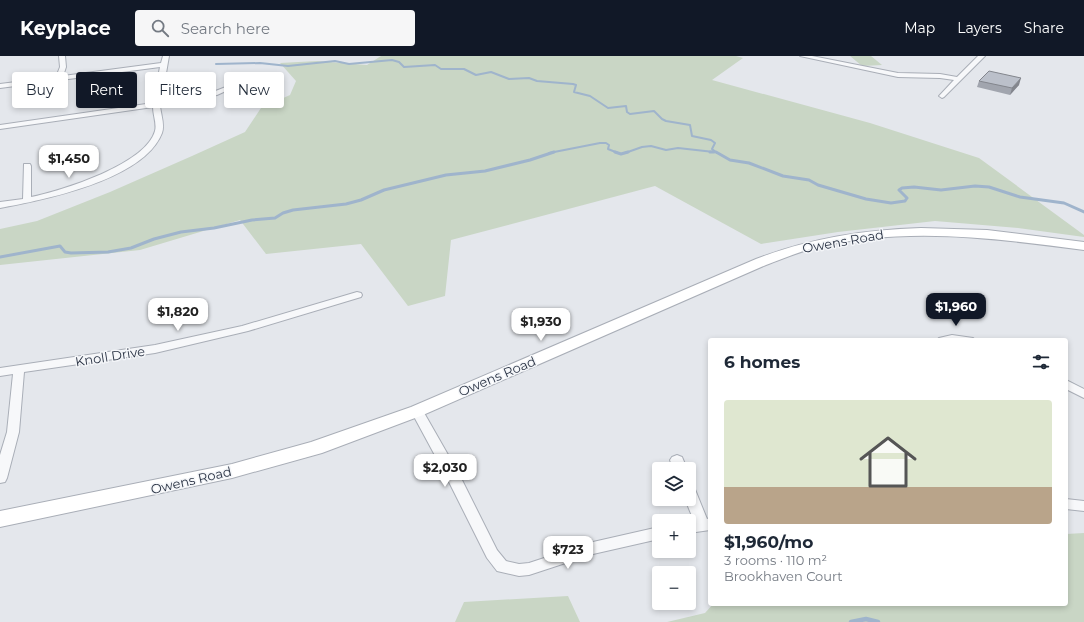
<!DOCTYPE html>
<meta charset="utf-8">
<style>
:root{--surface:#fff;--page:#f6f6f7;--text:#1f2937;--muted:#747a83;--line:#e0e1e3;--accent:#111827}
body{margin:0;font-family:Montserrat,sans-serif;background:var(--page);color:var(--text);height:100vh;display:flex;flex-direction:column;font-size:15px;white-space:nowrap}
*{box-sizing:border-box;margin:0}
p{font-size:13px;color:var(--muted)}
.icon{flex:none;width:22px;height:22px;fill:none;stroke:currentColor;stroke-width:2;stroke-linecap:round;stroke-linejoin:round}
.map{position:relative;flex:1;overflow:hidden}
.sheet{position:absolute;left:708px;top:282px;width:360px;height:268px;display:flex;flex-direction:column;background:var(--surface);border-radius:4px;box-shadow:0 2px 6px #0003}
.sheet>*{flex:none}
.top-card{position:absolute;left:12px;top:16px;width:380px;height:36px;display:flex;gap:8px}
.controls{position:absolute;left:652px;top:406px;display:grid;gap:8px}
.controls a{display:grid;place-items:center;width:44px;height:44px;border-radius:4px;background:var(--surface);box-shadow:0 2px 6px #0003;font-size:20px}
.price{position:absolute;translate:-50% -34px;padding:0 9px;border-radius:8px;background:#fff;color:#222;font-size:13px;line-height:26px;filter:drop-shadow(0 1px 2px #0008)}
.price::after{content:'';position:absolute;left:50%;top:24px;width:12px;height:9px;margin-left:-6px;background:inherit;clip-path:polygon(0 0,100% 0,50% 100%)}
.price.current{background:var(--accent);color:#fff}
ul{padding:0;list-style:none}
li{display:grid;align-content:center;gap:8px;height:212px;padding:0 16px}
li+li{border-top:1px solid var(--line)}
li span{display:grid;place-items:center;height:124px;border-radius:4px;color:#555}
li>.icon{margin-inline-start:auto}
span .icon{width:72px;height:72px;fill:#fffc;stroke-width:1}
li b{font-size:17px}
h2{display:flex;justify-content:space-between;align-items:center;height:48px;padding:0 16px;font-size:17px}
.pill{padding:0 14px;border-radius:4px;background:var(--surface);box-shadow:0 2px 6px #0003;font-size:14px;line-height:36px}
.pill.current{background:var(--accent);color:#fff}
header{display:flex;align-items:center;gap:24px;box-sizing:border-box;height:56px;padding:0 20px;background:var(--accent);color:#fff}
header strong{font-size:19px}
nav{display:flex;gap:22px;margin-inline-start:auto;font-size:14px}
.search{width:280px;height:36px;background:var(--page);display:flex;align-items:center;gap:10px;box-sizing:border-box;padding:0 14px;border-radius:4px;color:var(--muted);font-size:15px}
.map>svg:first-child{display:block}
.green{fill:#c9d6c5}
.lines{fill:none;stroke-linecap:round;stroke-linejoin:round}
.stream-far2{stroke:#9fb4cc;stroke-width:2}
.stream-far1{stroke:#9fb4cc;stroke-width:3}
.stream{stroke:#9fb4cc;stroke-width:4.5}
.street-casing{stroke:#a9aeb7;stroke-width:2}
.secondary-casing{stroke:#a9aeb7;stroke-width:2}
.street{fill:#f7f8fa;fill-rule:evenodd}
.secondary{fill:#fff;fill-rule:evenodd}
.wall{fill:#a1a5ae}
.shaded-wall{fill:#83868d}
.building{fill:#bbc0ca;stroke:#83868d}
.labels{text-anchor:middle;stroke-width:3;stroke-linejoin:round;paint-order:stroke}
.street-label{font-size:13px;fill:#2b3445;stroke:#f4f6f9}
</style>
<header>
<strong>Keyplace</strong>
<div class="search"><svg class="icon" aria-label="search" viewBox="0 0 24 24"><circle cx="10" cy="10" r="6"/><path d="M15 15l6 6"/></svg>Search here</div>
<nav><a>Map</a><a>Layers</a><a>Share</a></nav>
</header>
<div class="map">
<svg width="1084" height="566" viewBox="0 0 1084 566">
<rect width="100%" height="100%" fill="#e4e7ec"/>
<path class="green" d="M381,0h355l7,2 -31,22 158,43 109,35 105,77v2l-66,-9 -83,-7 -97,11 -77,12 -106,-58 -204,54 -6,56 -37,10 -47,-62 -95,10 -26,-34 -100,30 -140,15v-36l37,-8 73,-29 82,-36 53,-24 16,-24 29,-13 6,-14 -16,-18 37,-2 50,4z
M850,0h21l11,9 -20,1z
M1084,477v89h-417l38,-9 8,-9h353v-70z
M568,540l12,26h-125l9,-20z"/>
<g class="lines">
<path class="stream-far2" d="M216,8l44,-1 28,3 47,-5 14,3 43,-4 7,2 5,5 31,-2 6,4h23l12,6 15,-3 18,7 20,-1 8,3 36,3 3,1 -2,7 16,4 18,12 18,-2 1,6 3,2 24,-3 8,8 4,2 24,4 2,11 19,4 4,3 -3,6 5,4
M549,97l51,-10h6l3,2 -1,4 10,4
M625,97l17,-6 9,-1 15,4 12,-2 36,4"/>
<path class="stream-far1" d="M615,96l6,2 7,-2
M710,96h4
M716,96l14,8 19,3 34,13 26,4 9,5 48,14 25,4 14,-2 2,-3 -8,-8 3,-2 12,-1 27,3 34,-4 14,1 31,10 44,6 20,9
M0,201l60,-11 5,6 6,1 37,-1 23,-4 23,-9 27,-7 33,-4 38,-8 23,-2 8,-5 10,-3 53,-6 15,-4 23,-10 62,-15 39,-4 45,-11 24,-8"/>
<path class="stream" d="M851,566l15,-3 12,3"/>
<g class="street-casing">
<path id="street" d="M59,0h6l1,11 -3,9 98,-13 2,-7h6l-8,46 52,-10 23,-9 3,2 -22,10 -57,11c1,9 5,19 2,27 -18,47 -118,67 -162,75v-6l23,-3 1,-35h6l1,2v31c31,-6 115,-33 124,-66 2,-7 -2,-16 -2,-24l-153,22v-4l153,-22 7,-36 -160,21v-4l56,-7 4,-10z
M800,0h12l86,17 42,1 17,3 21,-21h7l-41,41 -2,1 -3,-2 15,-16 -14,-2 -42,-1z
M357,236l4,1 1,2 -1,2 -113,34 -93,22 -131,19 -5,60 -12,46 -2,4 -5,1v-28l7,-23 6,-58 -13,2v-8l155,-23 87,-19z
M952,279l21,3 2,2h-38l2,-2z
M1066,324l18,9v9l-18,-9z
M417,351l4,1 2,3 36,63 38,76 9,11 13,3 10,-1 64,-21 66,-15v12l-66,15 -64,21 -10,1 -22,-5 -10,-13 -42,-84 -34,-63 2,-3z
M677,399l5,2 5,12h-14l-3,-9 2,-3z
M689,430l5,1 13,32 3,-1v12l-21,3v-12h5l-9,-22h4z
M1066,443l18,2v10l-18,-2z"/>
</g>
<g class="secondary-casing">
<path id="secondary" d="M921,172l66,2 97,12v8c-89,-12 -181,-24 -269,-2 -17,4 -33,11 -49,17l-343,150 -101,38 -90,25 -232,49v-16l232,-47 79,-22 100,-35 345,-148c55,-21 106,-29 165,-31z"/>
</g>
<use href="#street" class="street"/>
<use href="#secondary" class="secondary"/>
</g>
<path class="wall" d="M979,25l40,4 -9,10 -33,-8z"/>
<path class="shaded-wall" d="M1021,22l-2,7 -9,10 2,-7z"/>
<path class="building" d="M989,15l32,7 -9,10 -33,-7z"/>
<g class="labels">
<g class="street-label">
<text transform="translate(843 185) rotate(-10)" y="5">Owens Road</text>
<text transform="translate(110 300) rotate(-9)" y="5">Knoll Drive</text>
<text transform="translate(497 320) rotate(-23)" y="5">Owens Road</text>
<text transform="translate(191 424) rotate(-13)" y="5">Owens Road</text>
</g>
</g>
</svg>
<div class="controls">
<a><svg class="icon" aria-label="layers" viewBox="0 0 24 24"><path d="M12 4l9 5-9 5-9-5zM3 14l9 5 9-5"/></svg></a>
<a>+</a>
<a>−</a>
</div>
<b class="price" style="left:69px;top:123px">$1,450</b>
<b class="price current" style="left:956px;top:271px">$1,960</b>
<b class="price" style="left:178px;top:276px">$1,820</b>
<b class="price" style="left:541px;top:286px">$1,930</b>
<b class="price" style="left:445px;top:432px">$2,030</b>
<b class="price" style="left:568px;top:514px">$723</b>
<div class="top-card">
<a class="pill">Buy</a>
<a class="pill current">Rent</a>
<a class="pill">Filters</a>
<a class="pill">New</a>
</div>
<section class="sheet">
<h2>6 homes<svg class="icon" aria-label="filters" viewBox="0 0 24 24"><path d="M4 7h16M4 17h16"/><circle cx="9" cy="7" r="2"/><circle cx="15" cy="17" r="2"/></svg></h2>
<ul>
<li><span style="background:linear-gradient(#dfe7d0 70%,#b9a48a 0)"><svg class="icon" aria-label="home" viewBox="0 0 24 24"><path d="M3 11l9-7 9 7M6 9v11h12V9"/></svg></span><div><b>$1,960/mo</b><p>3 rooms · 110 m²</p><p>Brookhaven Court</p></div></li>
</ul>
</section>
</div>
